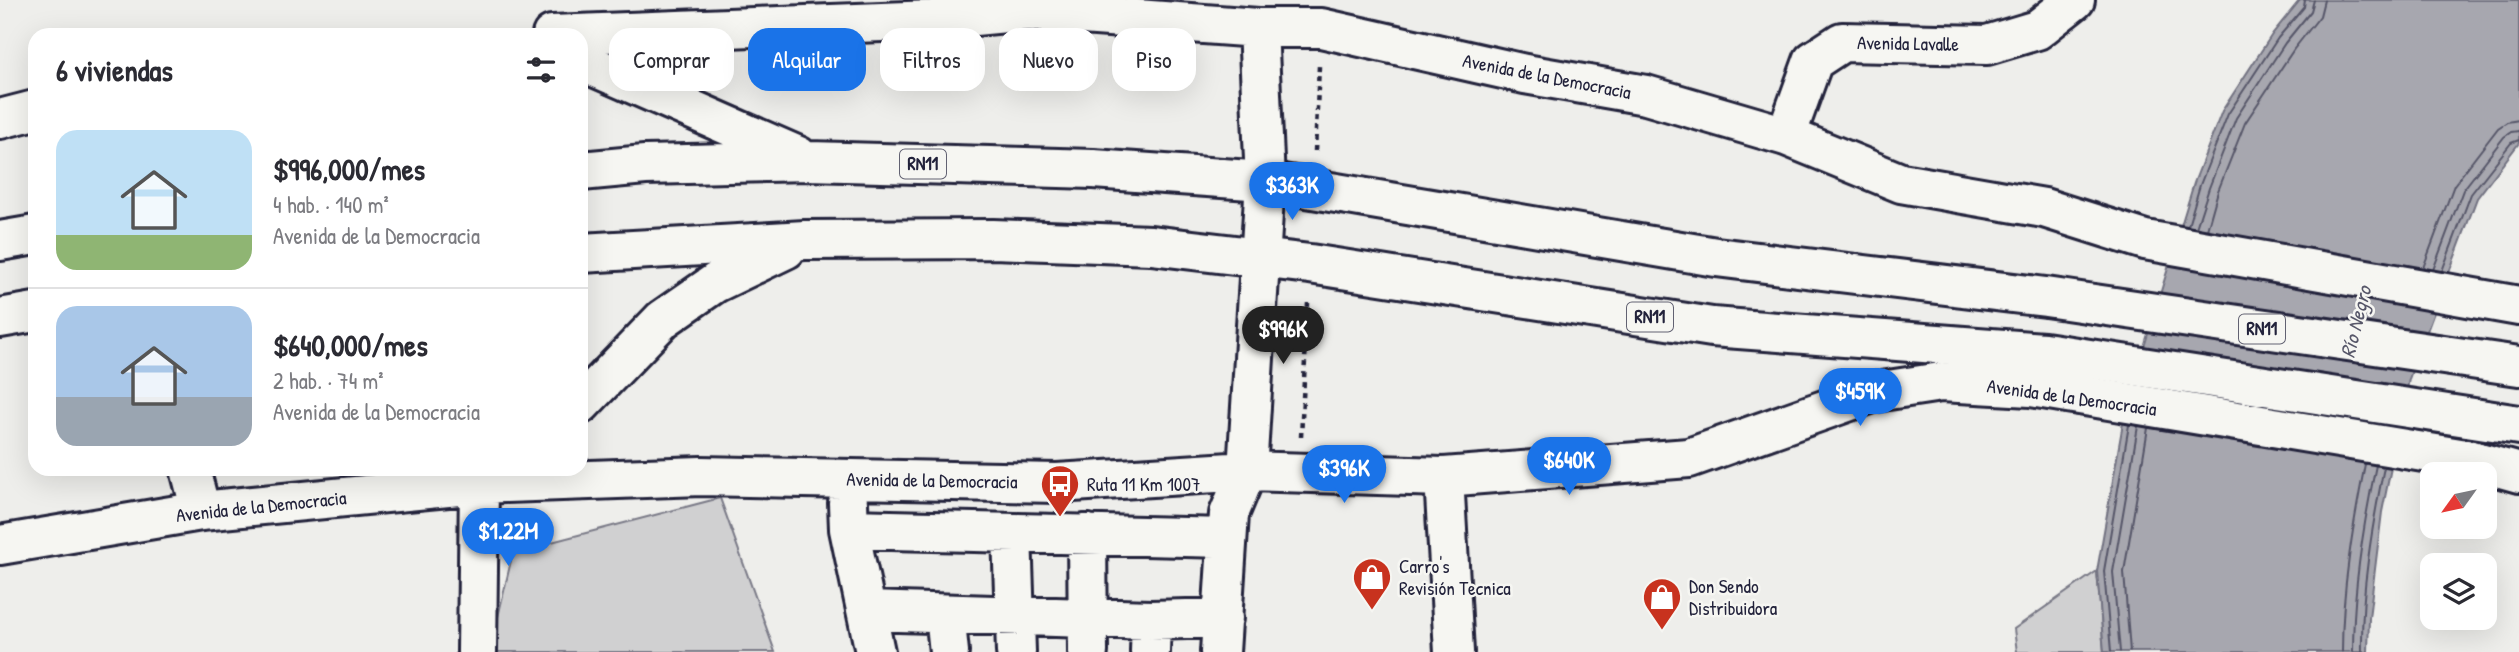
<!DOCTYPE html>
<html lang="es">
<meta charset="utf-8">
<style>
:root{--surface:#fff;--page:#f7f7f7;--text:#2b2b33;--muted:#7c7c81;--line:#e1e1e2;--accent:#1a73e8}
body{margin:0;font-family:"Patrick Hand",sans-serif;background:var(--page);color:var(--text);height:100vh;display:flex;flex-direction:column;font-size:26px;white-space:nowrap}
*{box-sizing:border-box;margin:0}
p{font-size:23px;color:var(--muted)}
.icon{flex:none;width:38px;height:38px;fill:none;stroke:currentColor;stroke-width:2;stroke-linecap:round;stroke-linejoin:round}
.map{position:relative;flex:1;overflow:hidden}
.side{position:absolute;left:28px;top:28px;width:560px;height:448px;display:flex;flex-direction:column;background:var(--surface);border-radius:21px;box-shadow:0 7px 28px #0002}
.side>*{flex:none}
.banner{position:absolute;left:609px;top:28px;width:665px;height:63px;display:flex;gap:14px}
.needle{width:46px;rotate:237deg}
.controls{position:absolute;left:2420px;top:462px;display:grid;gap:14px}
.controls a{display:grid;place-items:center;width:77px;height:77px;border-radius:14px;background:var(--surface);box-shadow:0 7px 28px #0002;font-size:35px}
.price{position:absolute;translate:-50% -60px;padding:0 16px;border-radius:24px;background:var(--accent);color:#fff;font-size:23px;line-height:46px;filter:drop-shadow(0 2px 4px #0008)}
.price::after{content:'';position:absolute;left:50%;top:42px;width:21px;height:16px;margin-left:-10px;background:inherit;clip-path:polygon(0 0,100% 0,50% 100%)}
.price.current{background:#222;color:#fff}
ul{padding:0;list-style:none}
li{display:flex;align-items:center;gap:21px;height:175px;padding:0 28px}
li+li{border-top:2px solid var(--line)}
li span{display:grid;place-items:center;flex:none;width:196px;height:140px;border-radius:21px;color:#555}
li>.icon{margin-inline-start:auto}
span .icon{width:84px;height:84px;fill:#fffc;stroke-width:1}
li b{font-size:30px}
h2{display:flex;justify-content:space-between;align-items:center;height:84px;padding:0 28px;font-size:30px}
.tag{padding:0 24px;border-radius:21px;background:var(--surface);box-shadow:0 7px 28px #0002;font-size:24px;line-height:63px}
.tag.current{background:var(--accent);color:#fff}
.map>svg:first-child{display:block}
.green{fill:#d0d0d1;stroke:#797986;stroke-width:2}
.water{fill:#a7a7af;stroke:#727281;stroke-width:2}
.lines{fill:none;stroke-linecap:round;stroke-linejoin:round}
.shore{stroke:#575769;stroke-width:2}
.minor-casing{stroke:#22223b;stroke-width:44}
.highway-casing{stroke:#22223b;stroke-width:44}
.path{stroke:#22223b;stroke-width:4.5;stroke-dasharray:5 5;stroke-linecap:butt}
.minor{stroke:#f6f6f2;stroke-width:38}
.highway{stroke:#f6f6f2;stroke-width:38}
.labels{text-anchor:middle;stroke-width:5;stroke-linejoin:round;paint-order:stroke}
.shield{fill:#f6f6f2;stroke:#626272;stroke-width:2}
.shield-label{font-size:18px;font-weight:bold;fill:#22223b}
.street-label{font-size:19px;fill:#22223b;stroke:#f6f6f2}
.poi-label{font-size:19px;fill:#22223b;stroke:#f6f6f2;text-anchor:start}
.water-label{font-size:21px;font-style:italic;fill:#575769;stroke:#f6f6f2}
</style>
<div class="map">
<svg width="2519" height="652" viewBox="0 0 2519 652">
<rect width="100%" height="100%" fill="#eeeeeb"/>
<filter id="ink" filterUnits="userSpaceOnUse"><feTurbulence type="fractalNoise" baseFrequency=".0143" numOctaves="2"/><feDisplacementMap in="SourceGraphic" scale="14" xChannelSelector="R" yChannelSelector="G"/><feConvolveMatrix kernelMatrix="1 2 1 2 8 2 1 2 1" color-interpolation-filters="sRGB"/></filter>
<g filter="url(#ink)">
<path class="green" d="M720,498l55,154h-285l23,-100z
M2097,571l7,81h-87l-3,-23z"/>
<path class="water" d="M2300,0h219v143l-42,55 -68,181 -27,133 -13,106 -1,34h-264l-7,-81 29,-165 68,-223 28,-72 51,-78z"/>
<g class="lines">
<path class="shore" d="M2188,226l12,-41 28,-71 50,-76 26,-31 1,-7
M2196,228l13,-40 27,-70 49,-75 26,-32 3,-11
M2207,230l11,-39 27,-68 49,-74 26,-33 4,-16
M2423,268l31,-83 44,-57 9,-6 12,-2
M2433,270l30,-80 41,-53 7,-5 8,-1
M2442,271l29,-77 40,-51 8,-3
M2111,652l-7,-81 25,-146
M2120,652l-7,-80 25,-146
M2130,652l-6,-80 24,-144
M2342,652c0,-63 11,-127 23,-188
M2353,652c0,-62 10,-126 23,-187
M2362,652c-1,-61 10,-125 22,-185"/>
<g class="minor-casing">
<path id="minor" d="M552,35l381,-15 95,-9 230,17h63l204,46 121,21 140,41 115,47 143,25 101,32 374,66
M0,119l35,-9
M1786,136l27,-75 29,-19 145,3 50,-15 38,-30
M190,469l11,42
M1444,477l10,175
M848,503l1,26 26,123
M849,529l378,9
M1012,533l4,119
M1087,534l1,118
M0,545l201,-34 278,-27 222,-8 356,7 190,-12 197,6 245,-19 186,-66 66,-10 90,5 441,73 47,13
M867,611l284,9 72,-2
M945,614l4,38
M477,652l2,-168
M1150,652l1,-32
M1220,652l9,-138 18,-43 18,-290 -7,-153"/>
</g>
<g class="highway-casing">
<path id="highway" d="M581,61l217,95
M581,171l64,-6 164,-4 284,8 172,12 451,76 330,40 473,69
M0,241l35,-6
M581,253l224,-13 188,-1 158,6 159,19 402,63 332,25 475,73
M0,318l35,-6
M581,404l82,-85 52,-36 71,-34
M479,484l23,-15"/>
</g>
<path class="path" d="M1315,151l4,-85
M1301,437l7,-134"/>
<use href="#minor" class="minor"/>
<use href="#highway" class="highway"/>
</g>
</g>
<defs>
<g id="bus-pin" transform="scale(2.0125)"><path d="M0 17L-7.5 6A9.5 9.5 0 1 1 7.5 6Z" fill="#c8321e" stroke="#f6f6f2"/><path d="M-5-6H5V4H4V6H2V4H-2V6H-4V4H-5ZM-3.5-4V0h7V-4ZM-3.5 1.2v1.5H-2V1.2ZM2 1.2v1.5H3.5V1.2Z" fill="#fff"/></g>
<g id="shop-pin" transform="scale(2.0125)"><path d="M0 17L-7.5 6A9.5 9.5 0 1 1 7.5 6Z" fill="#c8321e" stroke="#f6f6f2"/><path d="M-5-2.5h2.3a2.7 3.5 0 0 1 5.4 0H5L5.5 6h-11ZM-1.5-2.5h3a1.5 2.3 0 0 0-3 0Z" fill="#fff"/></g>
</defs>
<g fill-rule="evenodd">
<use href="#bus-pin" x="1060" y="484"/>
<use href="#shop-pin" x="1372" y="577"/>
<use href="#shop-pin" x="1662" y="597"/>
</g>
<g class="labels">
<g class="shield">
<rect x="900" y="149.5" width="46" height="29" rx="5"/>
<rect x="1627" y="302.5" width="46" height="29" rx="5"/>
<rect x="2239" y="314.5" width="46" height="29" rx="5"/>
</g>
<g class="shield-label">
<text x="923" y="170">RN11</text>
<text x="1650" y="323">RN11</text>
<text x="2262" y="335">RN11</text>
</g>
<g class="street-label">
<text transform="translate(1908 43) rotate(1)" y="7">Avenida Lavalle</text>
<text transform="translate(1547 76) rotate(11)" y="7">Avenida de la Democracia</text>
<text transform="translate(2072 397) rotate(8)" y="7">Avenida de la Democracia</text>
<text transform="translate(932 480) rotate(1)" y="7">Avenida de la Democracia</text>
<text transform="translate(261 506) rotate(-6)" y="7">Avenida de la Democracia</text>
</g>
<g class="poi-label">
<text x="1087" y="491">Ruta 11 Km 1007</text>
<text x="1399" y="573">Carro's<tspan x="1399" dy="22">Revisión Tecnica</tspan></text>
<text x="1689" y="593">Don Sendo<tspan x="1689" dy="22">Distribuidora</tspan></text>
</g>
<g class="water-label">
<text transform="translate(2356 322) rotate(-76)" y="7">Río Negro</text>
</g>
</g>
</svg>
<div class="controls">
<a><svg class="needle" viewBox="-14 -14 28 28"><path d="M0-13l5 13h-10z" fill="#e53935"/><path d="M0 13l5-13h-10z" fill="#7c7c81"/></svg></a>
<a><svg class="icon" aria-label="layers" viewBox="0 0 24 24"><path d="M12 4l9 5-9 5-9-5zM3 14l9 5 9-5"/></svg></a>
</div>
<b class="price" style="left:1292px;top:222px">$363K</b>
<b class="price current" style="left:1283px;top:366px">$996K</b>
<b class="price" style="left:1860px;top:428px">$459K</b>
<b class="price" style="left:1569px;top:497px">$640K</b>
<b class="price" style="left:1344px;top:505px">$396K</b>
<b class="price" style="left:508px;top:568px">$1.22M</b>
<div class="banner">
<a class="tag">Comprar</a>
<a class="tag current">Alquilar</a>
<a class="tag">Filtros</a>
<a class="tag">Nuevo</a>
<a class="tag">Piso</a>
</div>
<section class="side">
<h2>6 viviendas<svg class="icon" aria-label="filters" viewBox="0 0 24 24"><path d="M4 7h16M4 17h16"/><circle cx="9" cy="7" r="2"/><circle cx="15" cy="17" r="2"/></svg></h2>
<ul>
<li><span style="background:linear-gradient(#bfe0f5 75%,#8fb573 0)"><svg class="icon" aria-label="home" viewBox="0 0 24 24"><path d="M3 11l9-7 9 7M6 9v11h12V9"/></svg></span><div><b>$996,000/mes</b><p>4 hab. · 140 m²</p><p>Avenida de la Democracia</p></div></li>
<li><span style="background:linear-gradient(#a9c7e8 65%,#9aa5b1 0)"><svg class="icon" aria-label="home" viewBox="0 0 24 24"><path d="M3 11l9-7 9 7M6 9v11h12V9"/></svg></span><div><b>$640,000/mes</b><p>2 hab. · 74 m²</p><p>Avenida de la Democracia</p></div></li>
</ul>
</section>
</div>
